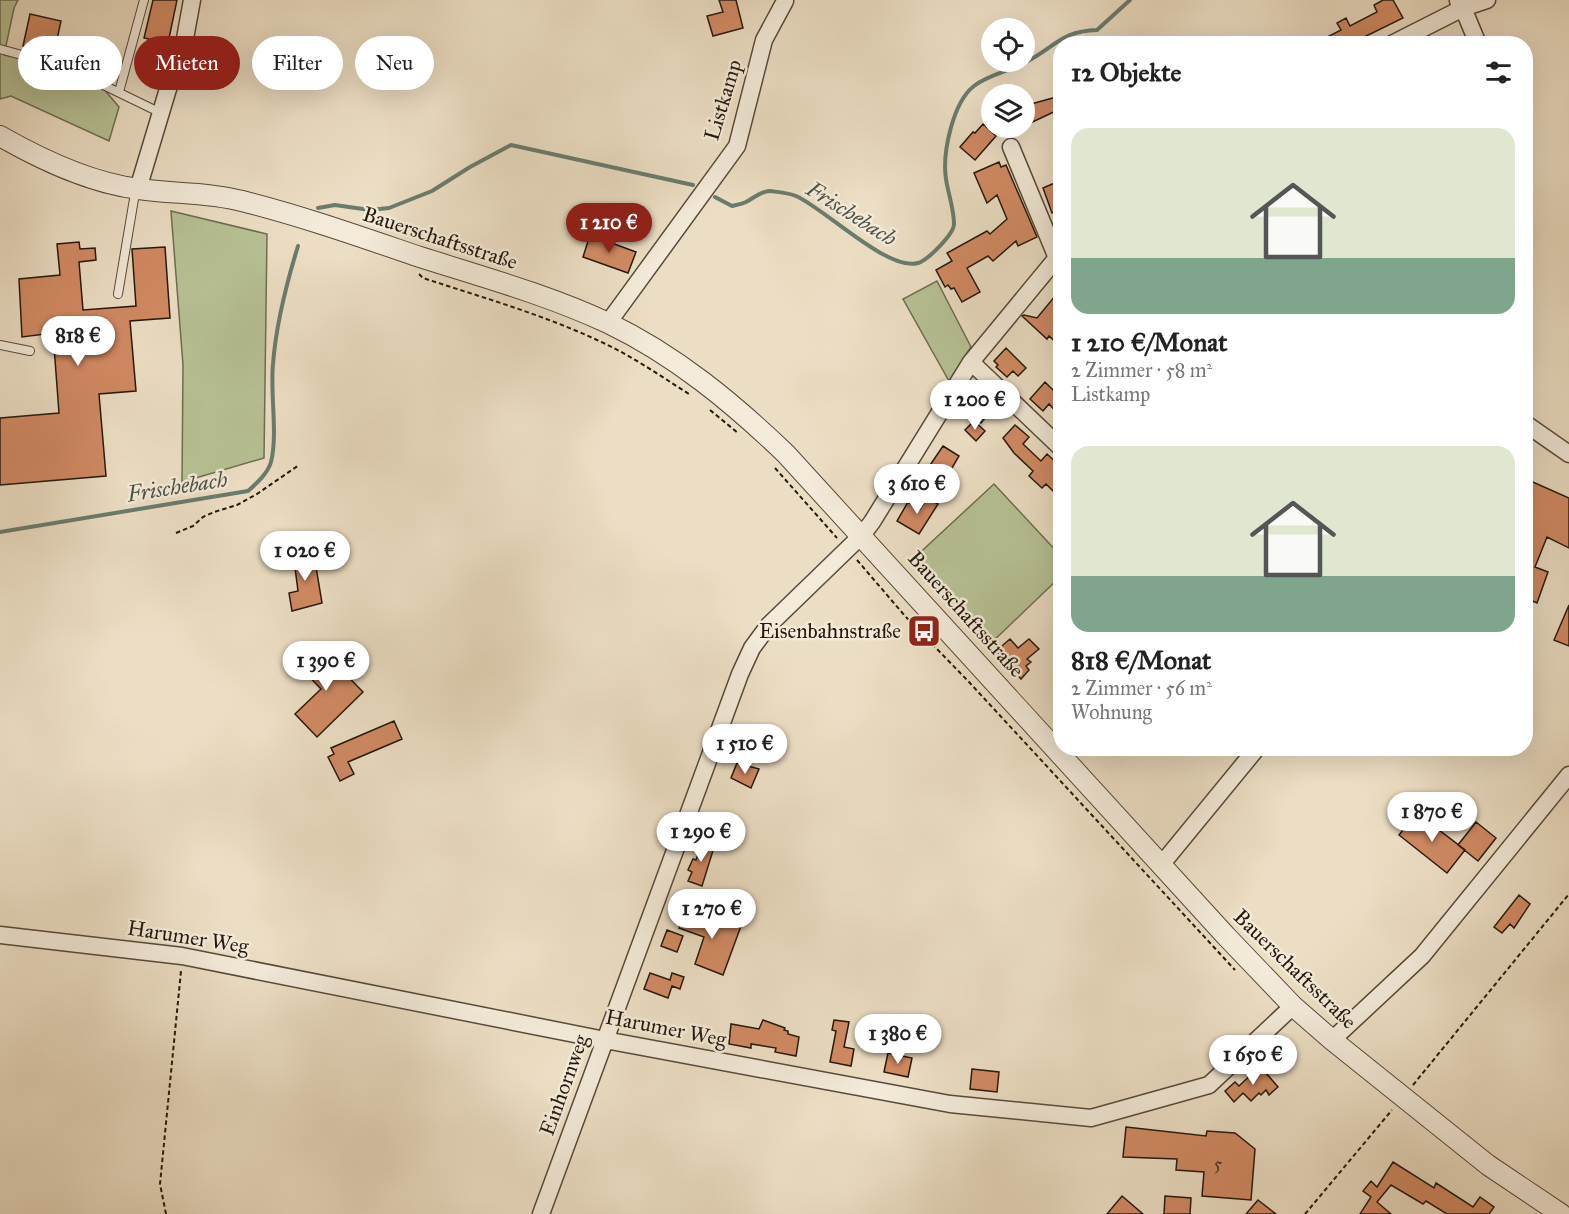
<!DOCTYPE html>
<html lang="de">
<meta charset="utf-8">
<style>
:root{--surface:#fff;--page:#f6f6f6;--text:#222;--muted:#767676;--accent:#8f2418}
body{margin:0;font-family:"IM FELL Great Primer",serif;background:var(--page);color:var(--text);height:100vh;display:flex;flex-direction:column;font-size:22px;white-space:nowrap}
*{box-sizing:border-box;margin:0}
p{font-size:20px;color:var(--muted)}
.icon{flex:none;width:33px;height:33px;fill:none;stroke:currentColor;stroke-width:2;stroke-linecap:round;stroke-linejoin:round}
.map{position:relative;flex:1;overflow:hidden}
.panel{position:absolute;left:1053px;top:36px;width:480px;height:720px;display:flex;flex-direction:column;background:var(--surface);border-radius:24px;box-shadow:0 6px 24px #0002}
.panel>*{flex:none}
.guide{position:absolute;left:18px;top:36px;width:570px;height:54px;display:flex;gap:12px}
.buttons{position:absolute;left:981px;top:18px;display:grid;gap:12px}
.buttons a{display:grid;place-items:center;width:54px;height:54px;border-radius:50%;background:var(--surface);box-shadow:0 6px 24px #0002;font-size:30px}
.price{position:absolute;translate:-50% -51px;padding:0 14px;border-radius:21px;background:#fff;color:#222;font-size:20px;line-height:39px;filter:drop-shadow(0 2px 3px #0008)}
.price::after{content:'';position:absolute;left:50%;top:36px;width:18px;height:14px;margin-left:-9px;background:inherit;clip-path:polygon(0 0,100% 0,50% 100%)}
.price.on{background:var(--accent);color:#fff}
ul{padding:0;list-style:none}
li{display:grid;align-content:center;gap:12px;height:318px;padding:0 18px}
li span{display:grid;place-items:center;height:186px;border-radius:18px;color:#555}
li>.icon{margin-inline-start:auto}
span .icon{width:108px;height:108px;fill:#fffc;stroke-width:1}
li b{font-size:26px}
h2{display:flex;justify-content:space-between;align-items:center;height:72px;padding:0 18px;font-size:26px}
.pill{padding:0 21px;border-radius:27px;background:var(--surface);box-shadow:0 6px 24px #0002;font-size:21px;line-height:54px}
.pill.on{background:var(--accent);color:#fff}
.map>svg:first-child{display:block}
.green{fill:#b7c195;stroke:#6e6d50;stroke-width:1.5}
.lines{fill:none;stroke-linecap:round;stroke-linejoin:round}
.stream{stroke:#6b7b6d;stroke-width:4}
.building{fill:#d18a64;stroke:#25190c;stroke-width:1.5}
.service-casing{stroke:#574a3a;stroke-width:10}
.minor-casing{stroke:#574a3a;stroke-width:19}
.tertiary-casing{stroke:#574a3a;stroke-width:22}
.path{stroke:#25190c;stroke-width:2;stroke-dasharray:4.5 3;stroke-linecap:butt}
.service{stroke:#f3ead9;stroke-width:8}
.minor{stroke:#f3ead9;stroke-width:16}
.tertiary{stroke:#f3ead9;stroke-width:20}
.labels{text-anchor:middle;stroke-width:5;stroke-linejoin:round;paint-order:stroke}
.number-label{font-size:18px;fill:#503522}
.street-label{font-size:21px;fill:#25190c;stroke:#f3ead9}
.poi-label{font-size:21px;fill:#25190c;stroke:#f3ead9;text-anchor:end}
.water-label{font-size:22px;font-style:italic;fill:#4e5245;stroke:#f3ead9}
</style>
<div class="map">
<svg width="1569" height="1214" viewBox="0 0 1569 1214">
<rect width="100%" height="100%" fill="#ecdec4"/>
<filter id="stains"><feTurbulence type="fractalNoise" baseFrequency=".00333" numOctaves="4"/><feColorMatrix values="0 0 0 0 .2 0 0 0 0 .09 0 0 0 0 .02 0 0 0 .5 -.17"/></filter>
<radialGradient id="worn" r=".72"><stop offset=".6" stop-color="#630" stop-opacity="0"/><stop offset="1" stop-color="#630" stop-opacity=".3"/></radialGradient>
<path class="green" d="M0,0h18l-4,8 -10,47 57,12 42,21 16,19 -10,34 -98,-45 -11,3z
M171,211l96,23 -3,224 -82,24 1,-117z
M937,281l34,66 -22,34 -46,-82z
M994,484l66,71v22l-72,69 -76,-86z"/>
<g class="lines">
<path class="stream" d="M715,197l17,9c4,-1 10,-2 14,-4 8,-4 14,-11 24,-11 8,1 19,2 26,5 28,12 92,76 122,67 10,-3 36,-29 36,-39 0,-15 -6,-31 -8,-45 -4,-26 7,-77 28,-93 15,-12 37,-15 54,-25 28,-15 34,-30 69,-31l33,-30
M318,208l17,-3 35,5 19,-2 43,-17 38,-24 41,-22 182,40
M0,532l248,-41c9,-8 20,-18 23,-29 7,-28 -1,-68 2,-98 3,-40 13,-79 25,-118"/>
</g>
<path class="building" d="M153,0h24l-9,43 -24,-5z
M719,0h17l7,28 -30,8 -6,-20 16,-4z
M1383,0h10l10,18 -53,26h-36l27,-14 -4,-7 9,-5 4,8 27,-14 -3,-7z
M30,14l31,7 -7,32 -31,-7z
M1060,96v13l-36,17v-13l9,-4 -2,-5z
M983,124l13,12 -21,24 -15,-13 13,-15 2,1z
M999,162l2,5 5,-2 31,72 -19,9 -2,-5 -23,20 -5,-5 -21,12 13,24 -18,10 -8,-14 -3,1 -3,-4 -3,2 -9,-17 16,-9 -5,-8 40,-22 3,3 17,-15 -10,-24 -10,8 -13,-30z
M1057,182l3,9v18l-8,4 -9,-25z
M590,235l46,17 -8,21 -45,-16z
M79,242l1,7 15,-1 1,12 -17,2 4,48 53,-4 -4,-57 33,-2 5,71 -40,3 6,70 -37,3 7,82 -106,9v-67l59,-5 -6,-80 -31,4 -3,-58 41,-4 -3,-31z
M1060,290v56l-11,-10 -2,3 -25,-23 2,-1 13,3z
M1006,348l20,20 -8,8 -5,-5 -6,6 -11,-10 2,-2 -4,-4z
M1045,382l15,15v19l-11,-12 -6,7 -13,-12z
M980,392l15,14 -14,17 -16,-15z
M974,421l11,10 -9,10 -11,-11z
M1015,425l14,12 -6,7 18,17 6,-7 13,12v21l-5,6 -9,-9 -4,4 -13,-12 4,-5 -19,-18 -11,-15z
M943,446l16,10 -17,29 -18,-11z
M1526,479l43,19v50l-22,-11 -12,30 13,5 -11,31 -11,-5z
M927,498l11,6 -19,30 -22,-13 11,-19 12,7z
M310,549l3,18h3l6,36 -30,8 -3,-18 9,-2 -5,-39z
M1569,605v41l-15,-6z
M1010,639l8,9 11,-9 10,10 -12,10 4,3 -5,4 3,4 -8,9 -25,-28z
M317,645l46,47 -46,45 -22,-23 26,-25 -24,-25z
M394,721l8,18 -54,23 6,12 -14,7 -12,-24 6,-3 -3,-6z
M737,763l22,6 -8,19 -20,-10z
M1417,813l48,37 -18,23 -48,-38z
M1476,822l20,16 -18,23 -20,-16z
M703,840l12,4 -13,42 -14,-5 4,-9 -4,-2 5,-11 3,1z
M1519,895l11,9 -16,24 -4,-4 -8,9 -8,-6z
M688,911l22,9 1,-3 30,9 -18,49 -28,-11 9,-27 -25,-9z
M667,930l16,6 -6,16 -16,-6z
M650,973l20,7 2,-7 12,4 -4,12 -8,-3 -4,12 -24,-9z
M763,1020l22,8 -1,2 4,1v3l11,3 -3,19 -21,-4 1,-4 -25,-4v4l-22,-4 2,-20 28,5z
M834,1020l15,2 -5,25 10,2 -3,17 -21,-4 6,-31 -4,-1z
M906,1034l16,3 -2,12 -16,-3z
M888,1053l24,5 -4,19 -24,-5z
M1260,1066l18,21 -9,8 -3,-5 -5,5 -2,-2 -8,8 -8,-8 -9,9 -9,-11 10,-9 4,4z
M972,1069l27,3 -2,20 -27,-3z
M1126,1127l80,9 1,-5 28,2 20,16 -4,51 -49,-4 2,-24 -28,-2 1,-11 -54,-2z
M1393,1162l41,26 2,-5 37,24 7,-10 14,10 -5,7h-42l-21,-13 -3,3 -32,-19 -14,17 14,12h-31l11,-17 -8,-6 8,-10 6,6z
M1122,1196l21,18h-36z
M1165,1196l26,2 -1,16h-26z
M1258,1200l18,14h-30z"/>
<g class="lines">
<g class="service-casing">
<path id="service" d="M0,49l66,18 95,46
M119,92l25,-92
M118,294l16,-95 4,-9
M0,345l30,6"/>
</g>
<g class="minor-casing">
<path id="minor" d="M1458,1l5,7 15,36
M1392,44l71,-36 24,-8
M1011,147l46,111
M138,189l30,-100 16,-45 8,-44
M608,323l129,-177 27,-106 21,-39
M971,362l89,85
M1526,424l43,30
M1161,865l96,-117
M0,935l182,21 423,84 345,64 141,14 118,-33 84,-79
M1332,1040l90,-84 147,-181
M541,1214l199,-540 12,-26 17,-23 93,-90 10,-13 99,-160 89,-108"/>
</g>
<g class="tertiary-casing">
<path id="tertiary" d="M0,136c42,24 90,47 139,53 34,5 69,3 103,12 60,15 119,36 178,56 63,20 128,38 188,66 67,32 125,80 178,131l440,482 67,70 39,34 156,125 73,49"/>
</g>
<path class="path" d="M419,274l4,4c58,19 118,36 174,62 32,14 62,35 92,54
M710,410l28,23
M775,468l62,70
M176,533l17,-7 10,-9 11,-5 23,-7 20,-11 42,-29
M857,560l48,56 64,66 266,288
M1413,1085l156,-191
M166,1214l-6,-30 21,-213
M1305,1214l87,-104"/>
<use href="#service" class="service"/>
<use href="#minor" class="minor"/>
<use href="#tertiary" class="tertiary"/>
</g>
<defs>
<g id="bus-square" transform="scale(1.725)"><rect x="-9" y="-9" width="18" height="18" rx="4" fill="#8f2418" stroke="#f3ead9"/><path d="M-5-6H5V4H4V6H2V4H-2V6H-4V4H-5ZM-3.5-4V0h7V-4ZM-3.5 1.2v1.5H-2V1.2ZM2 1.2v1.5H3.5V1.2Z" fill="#fff"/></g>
</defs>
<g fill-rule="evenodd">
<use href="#bus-square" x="924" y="631"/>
</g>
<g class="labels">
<g class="number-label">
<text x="1218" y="1170">5</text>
</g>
<g class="street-label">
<text transform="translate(723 100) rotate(-73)" y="7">Listkamp</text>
<text transform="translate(440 238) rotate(18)" y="7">Bauerschaftsstraße</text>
<text transform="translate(966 614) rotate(48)" y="7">Bauerschaftsstraße</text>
<text transform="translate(188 937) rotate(9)" y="7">Harumer Weg</text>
<text transform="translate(1295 969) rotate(44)" y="7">Bauerschaftsstraße</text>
<text transform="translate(666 1028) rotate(11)" y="7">Harumer Weg</text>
<text transform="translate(564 1085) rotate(-70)" y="7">Einhornweg</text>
</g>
<g class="poi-label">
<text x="901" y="638">Eisenbahnstraße</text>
</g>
<g class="water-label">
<text transform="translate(852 213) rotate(32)" y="8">Frischebach</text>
<text transform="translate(177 486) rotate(-9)" y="8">Frischebach</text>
</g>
</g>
<rect width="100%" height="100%" filter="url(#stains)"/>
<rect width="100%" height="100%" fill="url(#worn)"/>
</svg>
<div class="buttons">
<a><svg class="icon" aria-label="locate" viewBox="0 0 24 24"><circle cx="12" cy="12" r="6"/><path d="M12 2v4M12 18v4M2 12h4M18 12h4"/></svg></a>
<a><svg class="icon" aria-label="layers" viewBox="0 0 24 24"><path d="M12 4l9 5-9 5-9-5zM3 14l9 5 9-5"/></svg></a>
</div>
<b class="price on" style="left:609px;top:254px">1 210 €</b>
<b class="price" style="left:78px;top:367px">818 €</b>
<b class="price" style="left:975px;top:431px">1 200 €</b>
<b class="price" style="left:917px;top:515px">3 610 €</b>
<b class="price" style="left:305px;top:582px">1 020 €</b>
<b class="price" style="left:326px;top:692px">1 390 €</b>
<b class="price" style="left:745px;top:775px">1 510 €</b>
<b class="price" style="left:1432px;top:843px">1 870 €</b>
<b class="price" style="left:701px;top:863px">1 290 €</b>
<b class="price" style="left:712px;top:940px">1 270 €</b>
<b class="price" style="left:898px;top:1065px">1 380 €</b>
<b class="price" style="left:1253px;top:1086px">1 650 €</b>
<div class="guide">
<a class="pill">Kaufen</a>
<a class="pill on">Mieten</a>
<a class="pill">Filter</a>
<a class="pill">Neu</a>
</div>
<section class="panel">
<h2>12 Objekte<svg class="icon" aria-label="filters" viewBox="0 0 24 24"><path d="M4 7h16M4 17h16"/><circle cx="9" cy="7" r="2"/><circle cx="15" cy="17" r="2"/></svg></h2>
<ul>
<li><span style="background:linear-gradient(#dfe7d0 70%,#7fa58c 0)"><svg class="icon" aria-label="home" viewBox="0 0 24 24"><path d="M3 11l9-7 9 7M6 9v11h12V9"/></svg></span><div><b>1 210 €/Monat</b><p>2 Zimmer · 58 m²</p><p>Listkamp</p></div></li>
<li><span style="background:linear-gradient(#dfe7d0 70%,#7fa58c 0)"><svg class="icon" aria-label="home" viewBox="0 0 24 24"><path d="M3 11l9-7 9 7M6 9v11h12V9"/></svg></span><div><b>818 €/Monat</b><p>2 Zimmer · 56 m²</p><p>Wohnung</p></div></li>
</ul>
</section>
</div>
